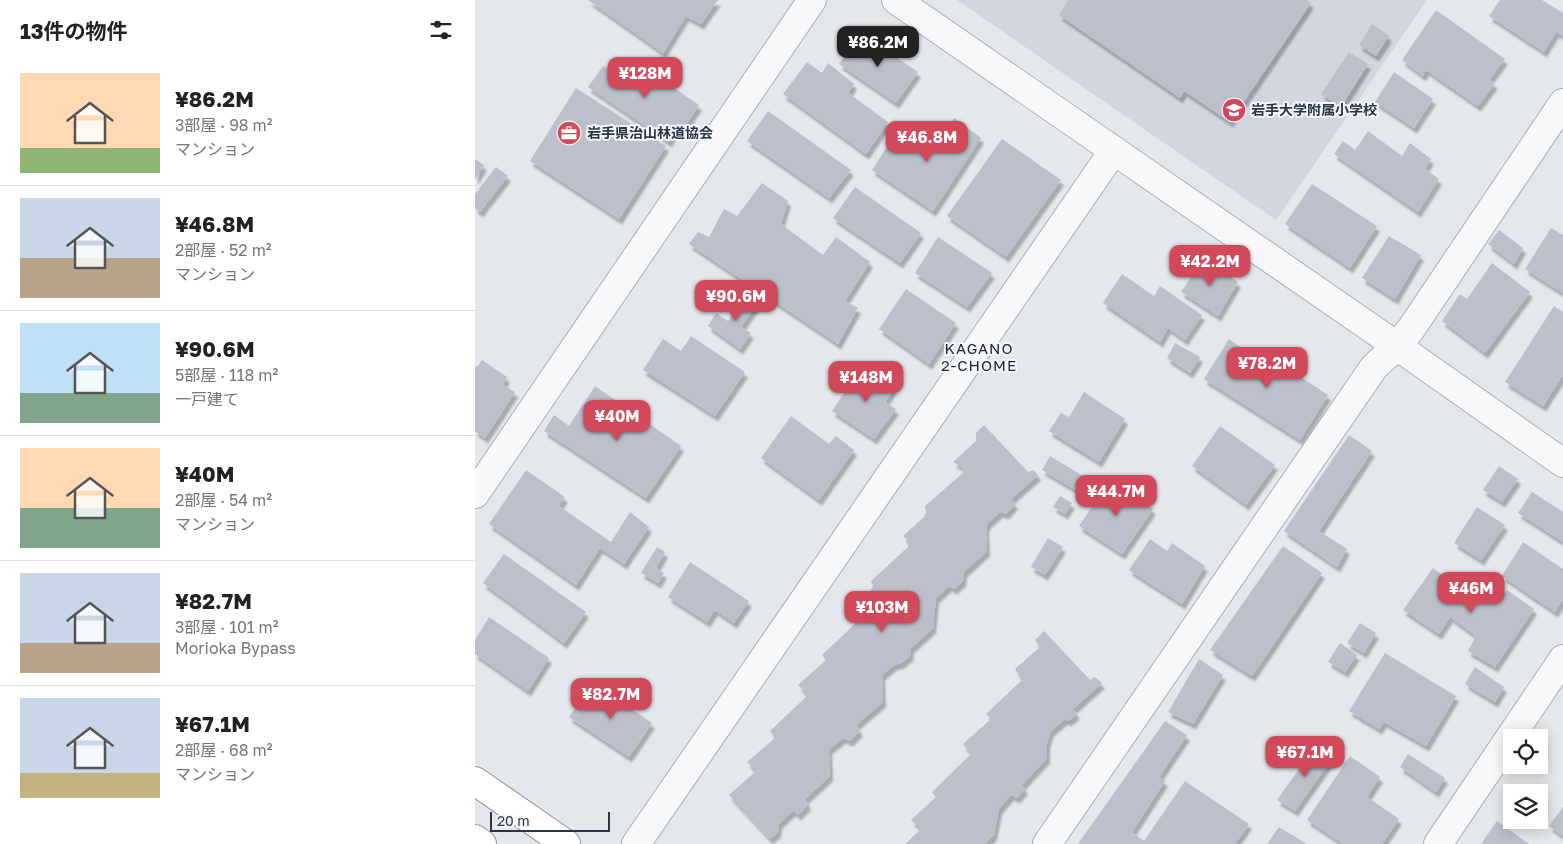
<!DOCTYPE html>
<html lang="ja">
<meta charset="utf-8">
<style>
:root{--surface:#fff;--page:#f6f6f6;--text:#222;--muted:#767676;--line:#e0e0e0;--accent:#d1495b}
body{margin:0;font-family:"Golos Text","Noto Sans JP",sans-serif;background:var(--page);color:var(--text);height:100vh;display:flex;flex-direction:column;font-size:19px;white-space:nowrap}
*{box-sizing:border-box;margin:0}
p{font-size:16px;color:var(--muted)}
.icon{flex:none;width:28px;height:28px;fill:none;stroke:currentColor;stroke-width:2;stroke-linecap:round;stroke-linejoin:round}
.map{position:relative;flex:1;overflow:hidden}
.side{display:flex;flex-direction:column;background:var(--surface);width:475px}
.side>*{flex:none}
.fabs{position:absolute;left:1028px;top:729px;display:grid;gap:10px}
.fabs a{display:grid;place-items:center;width:45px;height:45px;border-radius:0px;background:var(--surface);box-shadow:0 2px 12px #0003;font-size:25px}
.scale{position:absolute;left:15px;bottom:12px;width:120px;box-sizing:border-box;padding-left:5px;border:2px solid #2b3445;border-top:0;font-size:14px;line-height:18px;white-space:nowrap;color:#2b3445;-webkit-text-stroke:4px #f4f6f9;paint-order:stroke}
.price{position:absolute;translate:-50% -42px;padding:0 11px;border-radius:10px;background:var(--accent);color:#fff;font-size:16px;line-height:32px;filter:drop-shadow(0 1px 2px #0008)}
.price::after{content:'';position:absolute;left:50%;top:30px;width:15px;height:11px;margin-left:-8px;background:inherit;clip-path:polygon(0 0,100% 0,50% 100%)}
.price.on{background:#222;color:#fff}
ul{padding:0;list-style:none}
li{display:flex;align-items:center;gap:15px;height:125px;padding:0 20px}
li+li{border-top:1px solid var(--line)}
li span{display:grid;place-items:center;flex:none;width:140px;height:100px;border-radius:0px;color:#555}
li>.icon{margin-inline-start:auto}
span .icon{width:60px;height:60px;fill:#fffc;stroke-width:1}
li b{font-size:21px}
h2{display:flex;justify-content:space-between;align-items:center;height:60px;padding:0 20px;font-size:21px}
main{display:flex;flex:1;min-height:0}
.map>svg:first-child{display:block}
.built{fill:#d2d6de}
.building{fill:#bbc0ca;filter:url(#shadow)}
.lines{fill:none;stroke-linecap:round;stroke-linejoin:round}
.minor-casing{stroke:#a9aeb7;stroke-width:30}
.highway-casing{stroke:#8b94a3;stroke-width:30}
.minor{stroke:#f7f8fa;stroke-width:28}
.highway{stroke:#fff;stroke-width:28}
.labels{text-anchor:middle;stroke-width:4;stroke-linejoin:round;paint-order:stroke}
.poi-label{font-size:14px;font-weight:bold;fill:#2b3445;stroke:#f4f6f9;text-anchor:start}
.neighbourhood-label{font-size:15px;letter-spacing:1px;fill:#1d2536;stroke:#f4f6f9}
</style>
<main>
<section class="side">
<h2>13件の物件<svg class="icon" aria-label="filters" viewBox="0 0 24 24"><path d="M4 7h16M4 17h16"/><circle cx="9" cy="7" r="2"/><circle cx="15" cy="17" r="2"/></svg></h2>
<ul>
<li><span style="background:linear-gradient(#ffd9b3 75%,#8fb573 0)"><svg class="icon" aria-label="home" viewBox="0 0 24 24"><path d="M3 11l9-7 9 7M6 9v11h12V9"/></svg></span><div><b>¥86.2M</b><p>3部屋 · 98 m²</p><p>マンション</p></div></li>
<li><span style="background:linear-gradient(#c9d6e8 60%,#b9a48a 0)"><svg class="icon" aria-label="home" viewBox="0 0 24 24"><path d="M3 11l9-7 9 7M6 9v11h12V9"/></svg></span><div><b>¥46.8M</b><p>2部屋 · 52 m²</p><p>マンション</p></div></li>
<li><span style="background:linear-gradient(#bfe0f5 70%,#7fa58c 0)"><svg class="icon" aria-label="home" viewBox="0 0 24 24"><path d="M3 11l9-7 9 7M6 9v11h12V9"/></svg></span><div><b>¥90.6M</b><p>5部屋 · 118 m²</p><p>一戸建て</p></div></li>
<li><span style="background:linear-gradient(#ffd9b3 60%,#7fa58c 0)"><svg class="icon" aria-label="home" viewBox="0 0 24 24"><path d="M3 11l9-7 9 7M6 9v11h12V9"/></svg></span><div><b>¥40M</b><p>2部屋 · 54 m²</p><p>マンション</p></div></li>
<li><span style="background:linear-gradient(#c9d6e8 70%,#b9a48a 0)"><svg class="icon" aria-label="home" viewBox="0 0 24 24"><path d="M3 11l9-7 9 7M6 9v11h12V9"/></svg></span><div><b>¥82.7M</b><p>3部屋 · 101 m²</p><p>Morioka Bypass</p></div></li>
<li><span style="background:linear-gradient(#c9d6e8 75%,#c2b280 0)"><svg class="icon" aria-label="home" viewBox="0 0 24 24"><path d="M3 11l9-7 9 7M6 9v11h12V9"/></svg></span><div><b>¥67.1M</b><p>2部屋 · 68 m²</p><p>マンション</p></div></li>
</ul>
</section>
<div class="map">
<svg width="1088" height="844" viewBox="0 0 1088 844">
<defs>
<filter id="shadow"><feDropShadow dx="3" dy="5.5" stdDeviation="1" flood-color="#0004"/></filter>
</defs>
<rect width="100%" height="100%" fill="#e4e7ec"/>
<path class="built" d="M482,0h470l-151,220z"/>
<path class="building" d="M113,0h130l-17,24 -15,-8 -23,37z
M593,0h239l4,3 -81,119 -46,-31 -4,7 -121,-83z
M1025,0h42l21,13v23l-7,-4 -12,20 -55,-36z
M961,10l69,49 -16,21 6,3 -17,23 -52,-36 -3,6 -21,-16z
M897,24l17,12 -13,20 -17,-11z
M385,33l58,39 -22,31 -57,-39z
M874,52l19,12 -27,43 -20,-13z
M148,59l20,16 3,-6 53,36 -18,27 -5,-3 -7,13 -81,-55 15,-21 12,7z
M332,62l15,11 6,-10 26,21 -6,9 40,29 -22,32 -83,-60z
M919,72l39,27 -19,29 -39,-26z
M101,88l90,58 -47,73 -89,-58z
M293,111l83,59 -22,28 -82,-57z
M479,118l27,20 -48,73 -61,-41 27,-42 34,23z
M893,131l34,25 8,-13 21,16 -6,10 14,10 -21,33 -84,-58 9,-13 12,9z
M527,139l59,41 -55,77 -59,-41z
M0,159l9,6 -9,15z
M21,167l12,9 -28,36 -5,-4v-14z
M287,183l26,18 -7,23 42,31 13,-18 34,25 -25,39 13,7 -20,36 -149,-100 9,-12 11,5 15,-28 13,7z
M837,184l65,42 -27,42 -65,-44z
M380,187l66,46 -21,30 -67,-45z
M1076,228l12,7v58l-38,-24z
M1024,230l24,18 -9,16 -26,-20z
M914,236l32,19 -26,44 -33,-21z
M463,237l54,36 -25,34 -52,-34z
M728,259l35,23 -20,34 -37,-24z
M1017,263l38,29 -45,61 -43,-32 18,-27 7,5z
M647,274l32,22 6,-10 42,29 -17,25 -17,-12 -8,14 -57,-39z
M431,289l50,34 -27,41 -50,-35z
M277,290l10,7 -21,30 10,6 -11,16 -32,-23 8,-13 12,8z
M1079,306l9,6v63l-20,31 -38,-24z
M216,336l54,36 -30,44 -72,-46 20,-31 18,12z
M754,339l31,22 5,-8 63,42 -28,45 -96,-61z
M700,343l25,14 -10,16 -23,-15z
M7,360l25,17 -4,8 12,7 -30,46 -10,-7v-65l2,1z
M388,365l31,23 -9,14 11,7 -22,30 -42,-28z
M120,386l86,60 -35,52 -102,-67 10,-16 15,11z
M609,392l41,27 -26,43 -50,-31 12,-18 8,4z
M316,416l38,28 7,-8 18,14 -35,50 -58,-42z
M509,425l44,47 6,-2 4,5 -27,24 4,5 -9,10 -6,-2 -12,11 -2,4 1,24 -23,21 -1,9 -9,8 -5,-3 -13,12 -3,30 -22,20 -1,8 -9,7 -7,2 -12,10 1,27 -27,23 4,6 -10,10 -7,-3 -14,11 1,27 -25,23 3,6 -10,10 -4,-4 -4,2 -11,11 -1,8 -8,7 -41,-44 27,-24 -9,-9 28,-24 -5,-7 38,-36 -10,-10 28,-25 -4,-5 32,-30 3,-6 -1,-3 -6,-7 20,-17 3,-6 -2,-5 37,-34v-6l-5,-5 21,-19 2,-4 -1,-7 38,-33 -1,-6 -9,-5 23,-21v-8z
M745,426l55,39 -29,40 -54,-39z
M874,435l23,16 -53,80 28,18 -10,18 -53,-36z
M575,456l33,20 -7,14 -34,-20z
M1024,466l19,13 -16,23 -19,-12z
M51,470l39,27 -6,9 52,36 19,-30 19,15 -25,37 -24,-16 -24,37 -87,-61z
M636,479l42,30 -31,45 -43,-28z
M1057,492l31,20v30l-45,-29z
M585,496l12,7 -7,11 -12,-7z
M1002,507l28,18 -24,35 -27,-17z
M573,538l15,9 -18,28 -14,-8z
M675,539l17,12 5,-8 33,23 -23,38 -53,-34z
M1048,542l40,27v30l-8,13 -53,-36z
M808,546l39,27 -70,103 -42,-26z
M182,547l8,5 -9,16 8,5 -6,10 -17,-10z
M29,554l82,58 -22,31 -81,-60z
M215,562l59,39 -15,22 -19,-13 -8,12 -39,-25z
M958,568l32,24 6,-10 28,20 8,-12 27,19 -39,58 -27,-16 8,-15 -26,-19 -11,17 -36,-24z
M14,617l60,41 -21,33 -53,-37v-14z
M885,623l16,10 -12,20 -17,-10z
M569,631l46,49 5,-3 7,6 -29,26 4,5 -9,7 -3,-2 -14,12 -4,12v15l-25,27 3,4 -8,9 -6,-3 -12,14 -5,26 -9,9h-80l16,-15 -10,-9 25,-23 -4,-5 39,-38 -8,-10 28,-25 -5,-5 36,-34 -7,-11 25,-22 -5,-7z
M865,643l17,12 -12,17 -17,-10z
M910,653l71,43 -30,50 -42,-24 -5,7 -30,-18z
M724,659l24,16 -30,49 -25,-12z
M1000,667l29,20 -9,15 -30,-18z
M118,683l59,40 -23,34 -60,-40z
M690,721l22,14 -28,42 6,4 -33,51 12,9 41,-60 64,43 -14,20h-157z
M841,745l17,12 -38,54 -18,-11z
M933,754l37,24 -9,14 -36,-25z
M875,756l30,21 -13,20 32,22 -17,25h-39l-36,-24z
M1088,807v29l-14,-10z
M1022,821l32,23h-48z
M804,827l28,17h-40z"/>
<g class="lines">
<g class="minor-casing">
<path id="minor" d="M421,0l501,346 166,117
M0,494l337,-494
M161,844l478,-694
M572,844l327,-477 23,-21 14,-17 152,-226
M963,844l125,-185"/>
</g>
<g class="highway-casing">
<path id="highway" d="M0,781l91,63
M0,839l7,5"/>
</g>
<use href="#minor" class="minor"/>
<use href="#highway" class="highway"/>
</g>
<defs>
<g id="school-disc" transform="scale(1.25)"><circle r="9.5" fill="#d1495b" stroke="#f4f6f9"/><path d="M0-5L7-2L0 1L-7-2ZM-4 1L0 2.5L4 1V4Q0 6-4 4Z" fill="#fff"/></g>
<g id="office-disc" transform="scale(1.25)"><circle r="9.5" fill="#d1495b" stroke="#f4f6f9"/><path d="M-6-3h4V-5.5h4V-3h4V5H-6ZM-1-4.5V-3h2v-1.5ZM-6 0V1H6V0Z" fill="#fff"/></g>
</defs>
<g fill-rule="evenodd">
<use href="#school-disc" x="759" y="110"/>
<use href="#office-disc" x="94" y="133"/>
</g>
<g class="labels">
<g class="poi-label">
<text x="776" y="115">岩手大学附属小学校</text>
<text x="112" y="138">岩手県治山林道協会</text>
</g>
<g class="neighbourhood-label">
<text x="504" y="354">KAGANO<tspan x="504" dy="17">2-CHOME</tspan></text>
</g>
</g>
</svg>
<div class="fabs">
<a><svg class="icon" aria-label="locate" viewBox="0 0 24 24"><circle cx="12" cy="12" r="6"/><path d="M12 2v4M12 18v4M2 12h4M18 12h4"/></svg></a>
<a><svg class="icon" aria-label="layers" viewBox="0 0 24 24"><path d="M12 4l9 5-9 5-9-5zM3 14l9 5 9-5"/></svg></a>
</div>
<div class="scale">20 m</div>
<b class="price on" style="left:403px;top:68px">¥86.2M</b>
<b class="price" style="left:170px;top:99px">¥128M</b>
<b class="price" style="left:452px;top:163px">¥46.8M</b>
<b class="price" style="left:735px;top:287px">¥42.2M</b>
<b class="price" style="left:261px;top:322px">¥90.6M</b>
<b class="price" style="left:792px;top:389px">¥78.2M</b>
<b class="price" style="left:391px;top:403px">¥148M</b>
<b class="price" style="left:142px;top:442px">¥40M</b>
<b class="price" style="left:641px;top:517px">¥44.7M</b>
<b class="price" style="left:996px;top:614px">¥46M</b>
<b class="price" style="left:407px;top:633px">¥103M</b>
<b class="price" style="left:136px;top:720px">¥82.7M</b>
<b class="price" style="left:830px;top:778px">¥67.1M</b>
</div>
</main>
